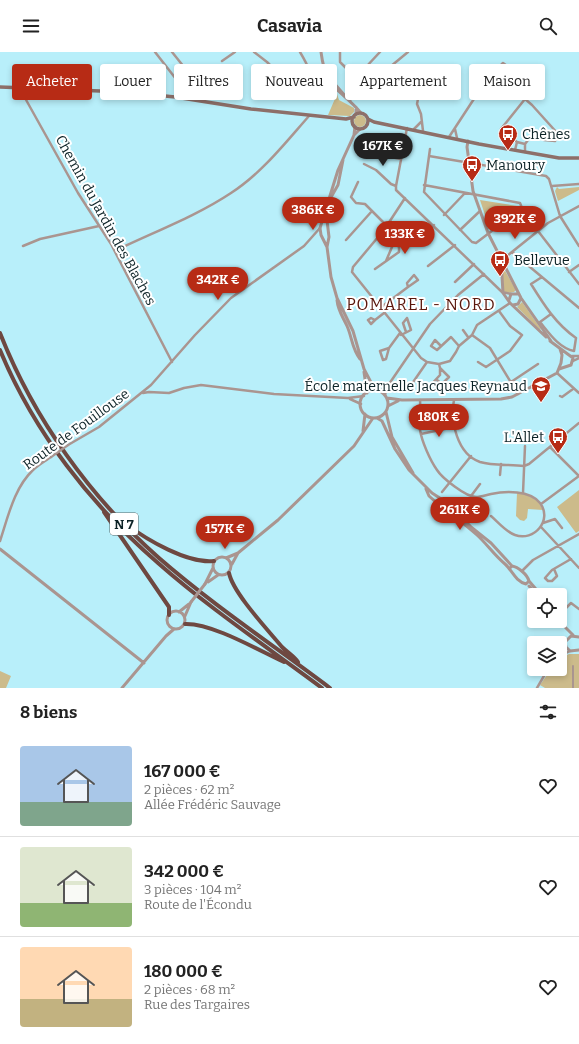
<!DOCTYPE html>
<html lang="fr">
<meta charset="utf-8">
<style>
:root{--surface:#fff;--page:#f6f6f6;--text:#222;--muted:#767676;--line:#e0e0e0;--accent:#b72b15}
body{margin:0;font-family:Bitter,serif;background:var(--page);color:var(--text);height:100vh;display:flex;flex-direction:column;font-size:15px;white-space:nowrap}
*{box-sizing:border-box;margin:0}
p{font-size:13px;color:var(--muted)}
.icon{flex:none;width:22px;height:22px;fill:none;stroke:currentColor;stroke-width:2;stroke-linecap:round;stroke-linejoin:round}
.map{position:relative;height:636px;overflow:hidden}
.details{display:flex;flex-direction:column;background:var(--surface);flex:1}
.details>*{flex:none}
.hud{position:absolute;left:12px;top:12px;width:555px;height:36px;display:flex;gap:8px}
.tools{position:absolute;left:527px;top:536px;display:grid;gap:8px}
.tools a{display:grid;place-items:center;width:40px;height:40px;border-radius:4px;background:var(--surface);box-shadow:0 2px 6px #0003;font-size:20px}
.price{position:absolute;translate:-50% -34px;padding:0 9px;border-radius:14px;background:var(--accent);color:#fff;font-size:13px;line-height:26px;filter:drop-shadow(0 1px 2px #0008)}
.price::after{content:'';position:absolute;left:50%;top:24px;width:12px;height:9px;margin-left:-6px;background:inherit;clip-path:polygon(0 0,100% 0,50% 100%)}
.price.on{background:#222;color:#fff}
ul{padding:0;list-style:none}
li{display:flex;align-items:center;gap:12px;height:100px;padding:0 20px}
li+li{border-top:1px solid var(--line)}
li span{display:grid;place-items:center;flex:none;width:112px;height:80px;border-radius:4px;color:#555}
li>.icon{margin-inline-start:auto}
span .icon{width:48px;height:48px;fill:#fffc;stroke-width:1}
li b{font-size:17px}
h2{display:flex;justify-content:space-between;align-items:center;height:48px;padding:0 20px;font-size:17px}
.tag{padding:0 14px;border-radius:4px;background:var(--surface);box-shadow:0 2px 6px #0003;font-size:14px;line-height:36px}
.tag.on{background:var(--accent);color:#fff}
header{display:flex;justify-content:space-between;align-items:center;height:52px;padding:0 20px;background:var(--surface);font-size:18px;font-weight:700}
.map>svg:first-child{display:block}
.green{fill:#ccbb8b}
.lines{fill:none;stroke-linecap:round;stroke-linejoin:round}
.pedestrian{stroke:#aa9590;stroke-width:2}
.minor{stroke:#aa9590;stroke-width:2.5}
.tertiary{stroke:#aa9590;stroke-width:3}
.secondary{stroke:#8d6f69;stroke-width:3.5}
.trunk{stroke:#6e4841;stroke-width:4}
.minor-bridge{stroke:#aa9590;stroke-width:2.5}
.tertiary-bridge{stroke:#aa9590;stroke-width:3}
.labels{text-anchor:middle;stroke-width:4;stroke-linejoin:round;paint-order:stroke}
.shield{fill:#fff;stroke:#556467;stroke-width:1}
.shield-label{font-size:13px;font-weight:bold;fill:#0c2226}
.poi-label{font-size:14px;fill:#0c2226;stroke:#fff;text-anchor:start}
.street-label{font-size:14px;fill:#0c2226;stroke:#fff}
.quarter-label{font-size:16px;letter-spacing:1px;fill:#59160b;stroke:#fff}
</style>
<header><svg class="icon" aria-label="menu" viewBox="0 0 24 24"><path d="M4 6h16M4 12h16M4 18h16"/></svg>Casavia<svg class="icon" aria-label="search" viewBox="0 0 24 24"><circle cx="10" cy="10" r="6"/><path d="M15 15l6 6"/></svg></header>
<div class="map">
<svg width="579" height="636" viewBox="0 0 579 636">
<rect width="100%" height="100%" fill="#b8effa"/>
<path class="green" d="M337,42l2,6 15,8v4l-4,4 -22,-1z
M354 69a6 6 0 1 1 12 0a6 6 0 1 1-12 0Z
M557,135l2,2 20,-2v3l-21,11 -3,-10z
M480,148l37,6 -28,21z
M504,217l12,21 -2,2 -6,1 -5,-2 -1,-21z
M522,250l19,27 -1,1 -23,-23z
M579,438v41l-3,2 -19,-26z
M517,441c12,2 21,5 26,17l-15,-1 -1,9 -3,3 -4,-1 -4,-4z
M569,602h10v34h-34l-5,-3 11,-16h9v-10z
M0,619l11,5 -5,12h-6z"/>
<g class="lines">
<path class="pedestrian" d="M573,614v22"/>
<path class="minor" d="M155,0l35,45v2
M172,0l12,15v6
M254,0l13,10 12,12
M300,0c6,10 18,31 11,41l-10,1
M340,0v10l6,6 20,-1 14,-15
M222,9l13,-9
M23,36l2,10 53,95 33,51 61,118
M190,45l32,-18 4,1
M350,48l58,-48
M407,76l-11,58v4l106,102 9,2
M414,77l7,-7
M455,77l2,9
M423,79l-2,-17 -4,-10 1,-5 2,-4 12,-2 6,-10 12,3
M449,85l38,-58 16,-16 7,5 -12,19 -11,-8
M517,90l-16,-13 24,-30 7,6 27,30 -4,6 -11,-1 -10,-8 -9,12
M515,98l2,-8 8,2v8
M376,102l1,-8 -5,-1 -2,8 31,6
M429,104l117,20 3,3 11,37 19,30
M364,112l12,6 15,14 5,2
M358,130l-7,15 5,6 9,1 22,22
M424,133l96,18 2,5 -46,35 -4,-1 -48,-50 6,-43
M552,134l27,-2
M405,146l-21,32 -31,37 -1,5 69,86 6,4 12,2 11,-3 6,-9 3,-6 13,-11 5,-10 33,-22
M444,163l21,-22
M384,178l11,10 -9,21
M405,178l10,8h3l16,-13
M460,178l20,-19
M538,179l41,53
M346,188l26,-29
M395,188l12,-15
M112,192l11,3c36,-17 75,-32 108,-54 31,-20 55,-51 78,-77
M23,194l17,-7 59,-13
M512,200l67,56
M502,208l46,-37 31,-17
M428,214l27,-21
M375,217l24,-17v-5l-5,-4
M569,220l10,-7
M542,225l-11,7c13,21 25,40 45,54
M455,230l19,-18
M380,256l28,-21 -1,-4 7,-8 4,5 -10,7
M551,262l-11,8c9,11 19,26 34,29l2,-13
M375,268l-4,4 -3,-4 3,-2 4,2 9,-7
M463,278l5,7
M401,283l10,-5 -4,-12 -4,5 3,9
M472,283l18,13 28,46
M440,293l-5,-5 -4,6 6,4 14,-13 8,9
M389,296l-3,11 -3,1 -3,-9 9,-3 11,-15
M572,304h7
M573,309l6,-3
M478,310l8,5 24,-16 12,-16 -12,-9 -11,-15
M557,321l22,20
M437,328l5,4 7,-7 -9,-9 -1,-4
M511,330l27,-18
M409,336l18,-26
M427,337l13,-14v-6
M379,339l8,-4
M143,341l6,-1 20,1 15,-5 17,-3 73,9 74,4 16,-2
M385,343l2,-8 43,-63 28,-29 26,-21
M560,344l2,1 11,-8
M350,347l11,5
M420,348c1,10 -2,21 0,30 2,12 10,30 17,40 5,8 29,27 39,27 5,0 10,-2 15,-3 14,-3 39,-4 49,9 13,17 -6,39 -25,32 -9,-3 -17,-13 -24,-19
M454,348c-4,21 3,54 26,62 13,4 30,2 44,4l5,-2 50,-41
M421,382l33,-7
M68,393l31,-18 52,-42 44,-50 36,-37 73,-52 16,-18
M550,395l29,29
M500,423l1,-11
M442,440l29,-36
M523,441l2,-47
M471,444l9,-12
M541,452l38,-28
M478,457l2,-12
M543,471l12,-4 7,9
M541,475l38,41
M0,489c8,-24 14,-53 33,-71 5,-5 12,-9 18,-13
M554,517l3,7 -5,5h-4l-3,-3 7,-8 19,-11
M522,519l11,-11 46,-26
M566,556l5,-5 8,6
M560,604l10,-5
M537,636l11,-19"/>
<path class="tertiary" d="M321,0c5,39 18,35 40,61
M324,14l9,16 13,15
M356,55v7
M360,77l-6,6 -16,35 -18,58 1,7 6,12 4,30 6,21 16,33 11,38 11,21
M354,83l1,-9
M468,89l-1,6 6,44 15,42 33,65 30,43
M330,147l8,-14 5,-25
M326,160l3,25 -2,10
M501,208l2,33 7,10 36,34
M337,248c1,11 6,17 10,26 5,11 5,23 13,33
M509,248l2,-6h8
M513,253l5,-1 3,-6
M550,289l23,17 -2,7 -12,4
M364,320l3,21
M360 352a14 14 0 1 1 28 0a14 14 0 1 1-28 0Z
M387,346l15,2 99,-1 11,-2 45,-24 4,-10 1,-8 -2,-6
M388,354l10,-5
M386,360l6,25 21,36
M377,366l5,3 13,28 14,21 23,23 17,11 22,23 20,16 21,23
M363,379l2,-17
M426,437l3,7c15,14 33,25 48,39 10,9 17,20 28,29 7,6 10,17 21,20l3,-3c-2,-7 -11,-14 -17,-15l-2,2
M0,497l144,114
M213 514a9 9 0 1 1 18 0a9 9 0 1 1-18 0Z
M226,506l12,-5
M232,512l6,-11 40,-33 76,-74 19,-28
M529,529l12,14
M208,530l10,-7
M205,532l8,-16
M529,534l8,9
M167 568a9 9 0 1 1 18 0a9 9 0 1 1-18 0Z
M179,560l10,-8
M185,564l6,-14
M560,567l5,8 8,8
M579,585l-8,-1 -6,6 1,5 4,4 9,-1
M122,636l44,-52 8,-7"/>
<path class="secondary" d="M0,35l125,5 50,5 76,12 95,10 8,-2
M352 69a8 8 0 1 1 16 0a8 8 0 1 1-16 0Z
M368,67l6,3 105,22 80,14h20"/>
<path class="trunk" d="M0,281c34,86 90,164 159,225 54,47 114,87 171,130
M0,298c34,82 91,155 158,213 51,45 109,84 164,125
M104,460l65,95v8
M126,472c21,16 62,40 88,37
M229,521c4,20 39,57 53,74 5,5 12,9 16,15
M185,572c27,-1 73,26 99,38"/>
<path class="minor-bridge" d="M51,405l17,-12"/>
<path class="tertiary-bridge" d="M191,550l14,-18"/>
</g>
<defs>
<g id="bus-pin" transform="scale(1)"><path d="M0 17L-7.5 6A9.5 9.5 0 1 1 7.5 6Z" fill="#b72b15" stroke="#fff"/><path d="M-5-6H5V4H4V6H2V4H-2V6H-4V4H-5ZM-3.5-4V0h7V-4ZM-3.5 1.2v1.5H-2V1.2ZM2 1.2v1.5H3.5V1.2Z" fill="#fff"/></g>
<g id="school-pin" transform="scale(1)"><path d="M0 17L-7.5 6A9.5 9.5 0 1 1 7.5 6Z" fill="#b72b15" stroke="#fff"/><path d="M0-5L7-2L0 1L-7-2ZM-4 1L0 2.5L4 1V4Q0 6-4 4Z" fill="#fff"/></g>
</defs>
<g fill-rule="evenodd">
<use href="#bus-pin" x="508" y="82"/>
<use href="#bus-pin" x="472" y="113"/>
<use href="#bus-pin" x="500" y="208"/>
<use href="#school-pin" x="541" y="334"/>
<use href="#bus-pin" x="558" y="385"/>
</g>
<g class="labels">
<rect class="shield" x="110" y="461" width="28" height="22" rx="3"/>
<g class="shield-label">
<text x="124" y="477">N 7</text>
</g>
<g class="poi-label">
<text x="522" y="87">Chênes</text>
<text x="486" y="118">Manoury</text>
<text x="514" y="213">Bellevue</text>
<text x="527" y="339" text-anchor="end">École maternelle Jacques Reynaud</text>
<text x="544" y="390" text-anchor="end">L'Allet</text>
</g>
<g class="street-label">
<text transform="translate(106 168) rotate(61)" y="5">Chemin du Jardin des Blaches</text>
<text transform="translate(76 377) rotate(-36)" y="5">Route de Fouillouse</text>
</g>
<g class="quarter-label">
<text x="421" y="258">POMAREL - NORD</text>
</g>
</g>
</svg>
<div class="tools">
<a><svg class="icon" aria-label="locate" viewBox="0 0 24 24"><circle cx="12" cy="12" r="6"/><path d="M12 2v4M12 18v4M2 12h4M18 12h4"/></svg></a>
<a><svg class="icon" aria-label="layers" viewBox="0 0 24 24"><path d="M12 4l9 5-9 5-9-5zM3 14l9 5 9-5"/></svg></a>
</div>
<b class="price on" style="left:383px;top:115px">167K €</b>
<b class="price" style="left:313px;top:179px">386K €</b>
<b class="price" style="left:515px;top:188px">392K €</b>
<b class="price" style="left:405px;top:203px">133K €</b>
<b class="price" style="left:218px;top:249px">342K €</b>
<b class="price" style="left:439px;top:386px">180K €</b>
<b class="price" style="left:460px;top:479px">261K €</b>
<b class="price" style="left:225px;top:498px">157K €</b>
<div class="hud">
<a class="tag on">Acheter</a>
<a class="tag">Louer</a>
<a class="tag">Filtres</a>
<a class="tag">Nouveau</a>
<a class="tag">Appartement</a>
<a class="tag">Maison</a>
</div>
</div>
<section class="details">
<h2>8 biens<svg class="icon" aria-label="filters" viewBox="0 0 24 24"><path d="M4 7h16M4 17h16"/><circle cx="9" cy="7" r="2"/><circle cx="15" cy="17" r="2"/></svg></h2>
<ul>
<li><span style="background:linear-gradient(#a9c7e8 70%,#7fa58c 0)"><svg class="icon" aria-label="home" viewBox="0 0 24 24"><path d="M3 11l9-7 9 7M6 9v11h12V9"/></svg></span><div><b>167 000 €</b><p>2 pièces · 62 m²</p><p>Allée Frédéric Sauvage</p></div><svg class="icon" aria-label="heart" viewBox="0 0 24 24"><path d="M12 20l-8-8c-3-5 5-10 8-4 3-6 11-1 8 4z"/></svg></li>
<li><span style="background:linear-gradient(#dfe7d0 70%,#8fb573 0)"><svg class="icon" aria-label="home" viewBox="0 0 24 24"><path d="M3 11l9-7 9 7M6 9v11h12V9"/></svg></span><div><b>342 000 €</b><p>3 pièces · 104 m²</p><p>Route de l'Écondu</p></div><svg class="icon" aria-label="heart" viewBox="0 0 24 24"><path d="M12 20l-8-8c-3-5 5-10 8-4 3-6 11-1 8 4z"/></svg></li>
<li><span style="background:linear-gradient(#ffd9b3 65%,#c2b280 0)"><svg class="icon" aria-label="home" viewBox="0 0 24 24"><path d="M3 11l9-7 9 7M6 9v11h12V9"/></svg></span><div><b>180 000 €</b><p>2 pièces · 68 m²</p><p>Rue des Targaires</p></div><svg class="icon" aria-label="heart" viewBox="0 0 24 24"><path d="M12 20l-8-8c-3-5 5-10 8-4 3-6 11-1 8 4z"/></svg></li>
</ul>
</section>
